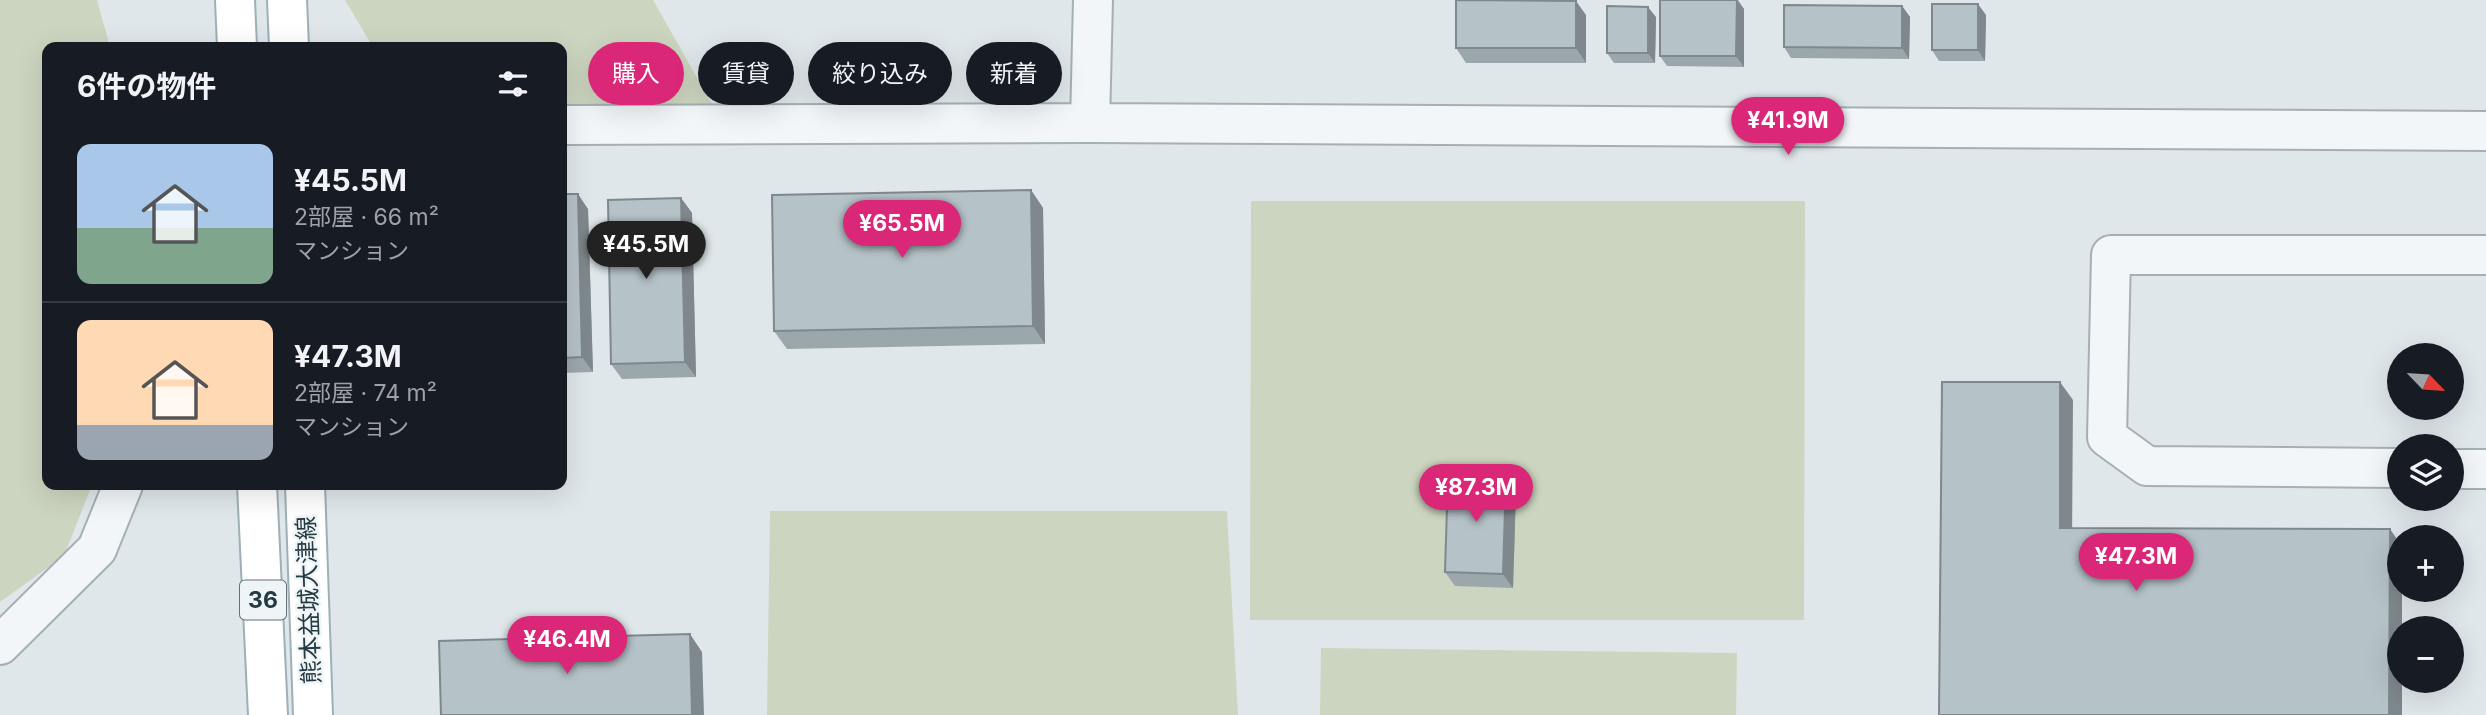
<!DOCTYPE html>
<html lang="ja">
<meta charset="utf-8">
<style>
:root{--surface:#171b24;--page:#20242c;--text:#f1f3f6;--muted:#9ea1a6;--line:#363941;--accent:#db2777}
body{margin:0;font-family:Inter,"Noto Sans JP",sans-serif;background:var(--page);color:var(--text);height:100vh;display:flex;flex-direction:column;font-size:26px;white-space:nowrap}
*{box-sizing:border-box;margin:0}
p{font-size:23px;color:var(--muted)}
.icon{flex:none;width:38px;height:38px;fill:none;stroke:currentColor;stroke-width:2;stroke-linecap:round;stroke-linejoin:round}
.map{position:relative;flex:1;overflow:hidden}
.drawer{position:absolute;left:42px;top:42px;width:525px;height:448px;display:flex;flex-direction:column;background:var(--surface);border-radius:14px;box-shadow:0 7px 28px #0002}
.drawer>*{flex:none}
.banner{position:absolute;left:588px;top:42px;width:665px;height:63px;display:flex;gap:14px}
.needle{width:46px;rotate:115deg}
.controls{position:absolute;left:2387px;top:343px;display:grid;gap:14px}
.controls a{display:grid;place-items:center;width:77px;height:77px;border-radius:50%;background:var(--surface);box-shadow:0 7px 28px #0002;font-size:35px}
.price{position:absolute;translate:-50% -60px;padding:0 16px;border-radius:24px;background:var(--accent);color:#fff;font-size:23px;line-height:46px;filter:drop-shadow(0 2px 4px #0008)}
.price::after{content:'';position:absolute;left:50%;top:42px;width:21px;height:16px;margin-left:-10px;background:inherit;clip-path:polygon(0 0,100% 0,50% 100%)}
.price.active{background:#222;color:#fff}
ul{padding:0;list-style:none}
li{display:flex;align-items:center;gap:21px;height:175px;padding:0 35px}
li+li{border-top:2px solid var(--line)}
li span{display:grid;place-items:center;flex:none;width:196px;height:140px;border-radius:14px;color:#555}
li>.icon{margin-inline-start:auto}
span .icon{width:84px;height:84px;fill:#fffc;stroke-width:1}
li b{font-size:30px}
h2{display:flex;justify-content:space-between;align-items:center;height:84px;padding:0 35px;font-size:30px}
.pill{padding:0 24px;border-radius:32px;background:var(--surface);box-shadow:0 7px 28px #0002;font-size:24px;line-height:63px}
.pill.active{background:var(--accent);color:#fff}
.map>svg:first-child{display:block}
.green{fill:#ccd5bf}
.lines{fill:none;stroke-linecap:round;stroke-linejoin:round}
.minor-casing{stroke:#a4b0b5;stroke-width:42}
.major-casing{stroke:#9db0b7;stroke-width:42}
.minor{stroke:#f2f6f8;stroke-width:38}
.major{stroke:#fff;stroke-width:38}
.wall{fill:#9ca7ac}
.shaded-wall{fill:#7f888c}
.building{fill:#b5c2c8;stroke:#7f888c;stroke-width:2}
.labels{text-anchor:middle;stroke-width:5;stroke-linejoin:round;paint-order:stroke}
.shield{fill:#eff5f7;stroke:#627279;stroke-width:2}
.shield-label{font-size:23px;font-weight:bold;fill:#263a43}
.street-label{font-size:24px;fill:#263a43;stroke:#eff5f7}
</style>
<div class="map">
<svg width="2486" height="715" viewBox="0 0 2486 715">
<rect width="100%" height="100%" fill="#dfe7ea"/>
<path class="green" d="M0,0h97l13,47h-63v438h45l-28,71 -64,46z
M345,0h308l60,106 -151,2v-61h-189z
M1251,201h554l-1,419h-554z
M770,511h457l11,204h-471z
M1321,648l416,5 -1,62h-416z"/>
<g class="lines">
<g class="minor-casing">
<path id="minor" d="M1090,123l3,-123
M562,125l528,-2 1396,8
M2399,468l-252,-2 -40,-29 4,-182h375
M2452,469h34
M0,645l97,-96 26,-64"/>
</g>
<g class="major-casing">
<path id="major" d="M235,0l2,47
M287,0l2,47
M257,485l11,230
M305,485l8,230"/>
</g>
<use href="#minor" class="minor"/>
<use href="#major" class="major"/>
</g>
<path class="wall" d="M1660,0h78l6,9v58l-77,-1 -7,-10z
M1902,6l8,11 -1,42 -118,-1 -7,-11z
M1586,15v48h-120l-10,-15z
M1986,15l-1,46h-46l-7,-11z
M1656,17l-1,46h-41l-7,-10z
M1031,190l12,18 2,136 -258,5 -13,-18z
M562,194l26,15 5,163 -31,1z
M681,198l11,15 4,164 -74,2 -11,-15z
M1506,476l10,15 -3,97 -58,-2 -10,-14z"/>
<path class="shaded-wall" d="M1737,0l7,9v58l-8,-11z
M1576,1l10,14v48l-10,-15z
M1978,4l8,11 -1,46 -7,-11z
M1902,6l8,11 -1,42 -7,-11z
M1648,7l8,10 -1,46 -7,-10z
M1031,190l12,18 2,136 -12,-18z
M578,194l10,15 5,163 -11,-15z
M681,198l11,15 4,164 -11,-15z
M2060,382l13,18 -1,146 -12,-18z
M1506,476l10,15 -3,97 -10,-14z
M2390,529l9,13v48h3v38h-3v53h3v34h-13z
M690,634l12,18 2,63h-12z"/>
<path class="building" d="M1456,0l120,1v47h-120z
M1660,0h77l-1,56h-76z
M1932,4h46v46h-46z
M1784,5l118,1v42l-118,-1z
M1607,6l41,1v46h-41z
M1031,190l2,136 -259,5 -2,-136z
M562,194h16l4,163 -20,1z
M681,198l4,164 -74,2 -3,-164z
M1942,382h118v146l330,1 -1,186h-450z
M1448,474l58,2 -3,98 -58,-2z
M690,634l2,81h-251l-2,-74z"/>
<g class="labels">
<rect class="shield" x="240" y="580.5" width="46" height="39" rx="5"/>
<g class="shield-label">
<text x="263" y="608">36</text>
</g>
<g class="street-label">
<text transform="translate(309 600) rotate(-92)" y="8">熊本益城大津線</text>
</g>
</g>
</svg>
<div class="controls">
<a><svg class="needle" viewBox="-14 -14 28 28"><path d="M0-13l5 13h-10z" fill="#e53935"/><path d="M0 13l5-13h-10z" fill="#9ea1a6"/></svg></a>
<a><svg class="icon" aria-label="layers" viewBox="0 0 24 24"><path d="M12 4l9 5-9 5-9-5zM3 14l9 5 9-5"/></svg></a>
<a>+</a>
<a>−</a>
</div>
<b class="price" style="left:1788px;top:157px">¥41.9M</b>
<b class="price" style="left:902px;top:260px">¥65.5M</b>
<b class="price active" style="left:646px;top:281px">¥45.5M</b>
<b class="price" style="left:1476px;top:524px">¥87.3M</b>
<b class="price" style="left:2136px;top:593px">¥47.3M</b>
<b class="price" style="left:567px;top:676px">¥46.4M</b>
<div class="banner">
<a class="pill active">購入</a>
<a class="pill">賃貸</a>
<a class="pill">絞り込み</a>
<a class="pill">新着</a>
</div>
<section class="drawer">
<h2>6件の物件<svg class="icon" aria-label="filters" viewBox="0 0 24 24"><path d="M4 7h16M4 17h16"/><circle cx="9" cy="7" r="2"/><circle cx="15" cy="17" r="2"/></svg></h2>
<ul>
<li><span style="background:linear-gradient(#a9c7e8 60%,#7fa58c 0)"><svg class="icon" aria-label="home" viewBox="0 0 24 24"><path d="M3 11l9-7 9 7M6 9v11h12V9"/></svg></span><div><b>¥45.5M</b><p>2部屋 · 66 m²</p><p>マンション</p></div></li>
<li><span style="background:linear-gradient(#ffd9b3 75%,#9aa5b1 0)"><svg class="icon" aria-label="home" viewBox="0 0 24 24"><path d="M3 11l9-7 9 7M6 9v11h12V9"/></svg></span><div><b>¥47.3M</b><p>2部屋 · 74 m²</p><p>マンション</p></div></li>
</ul>
</section>
</div>
